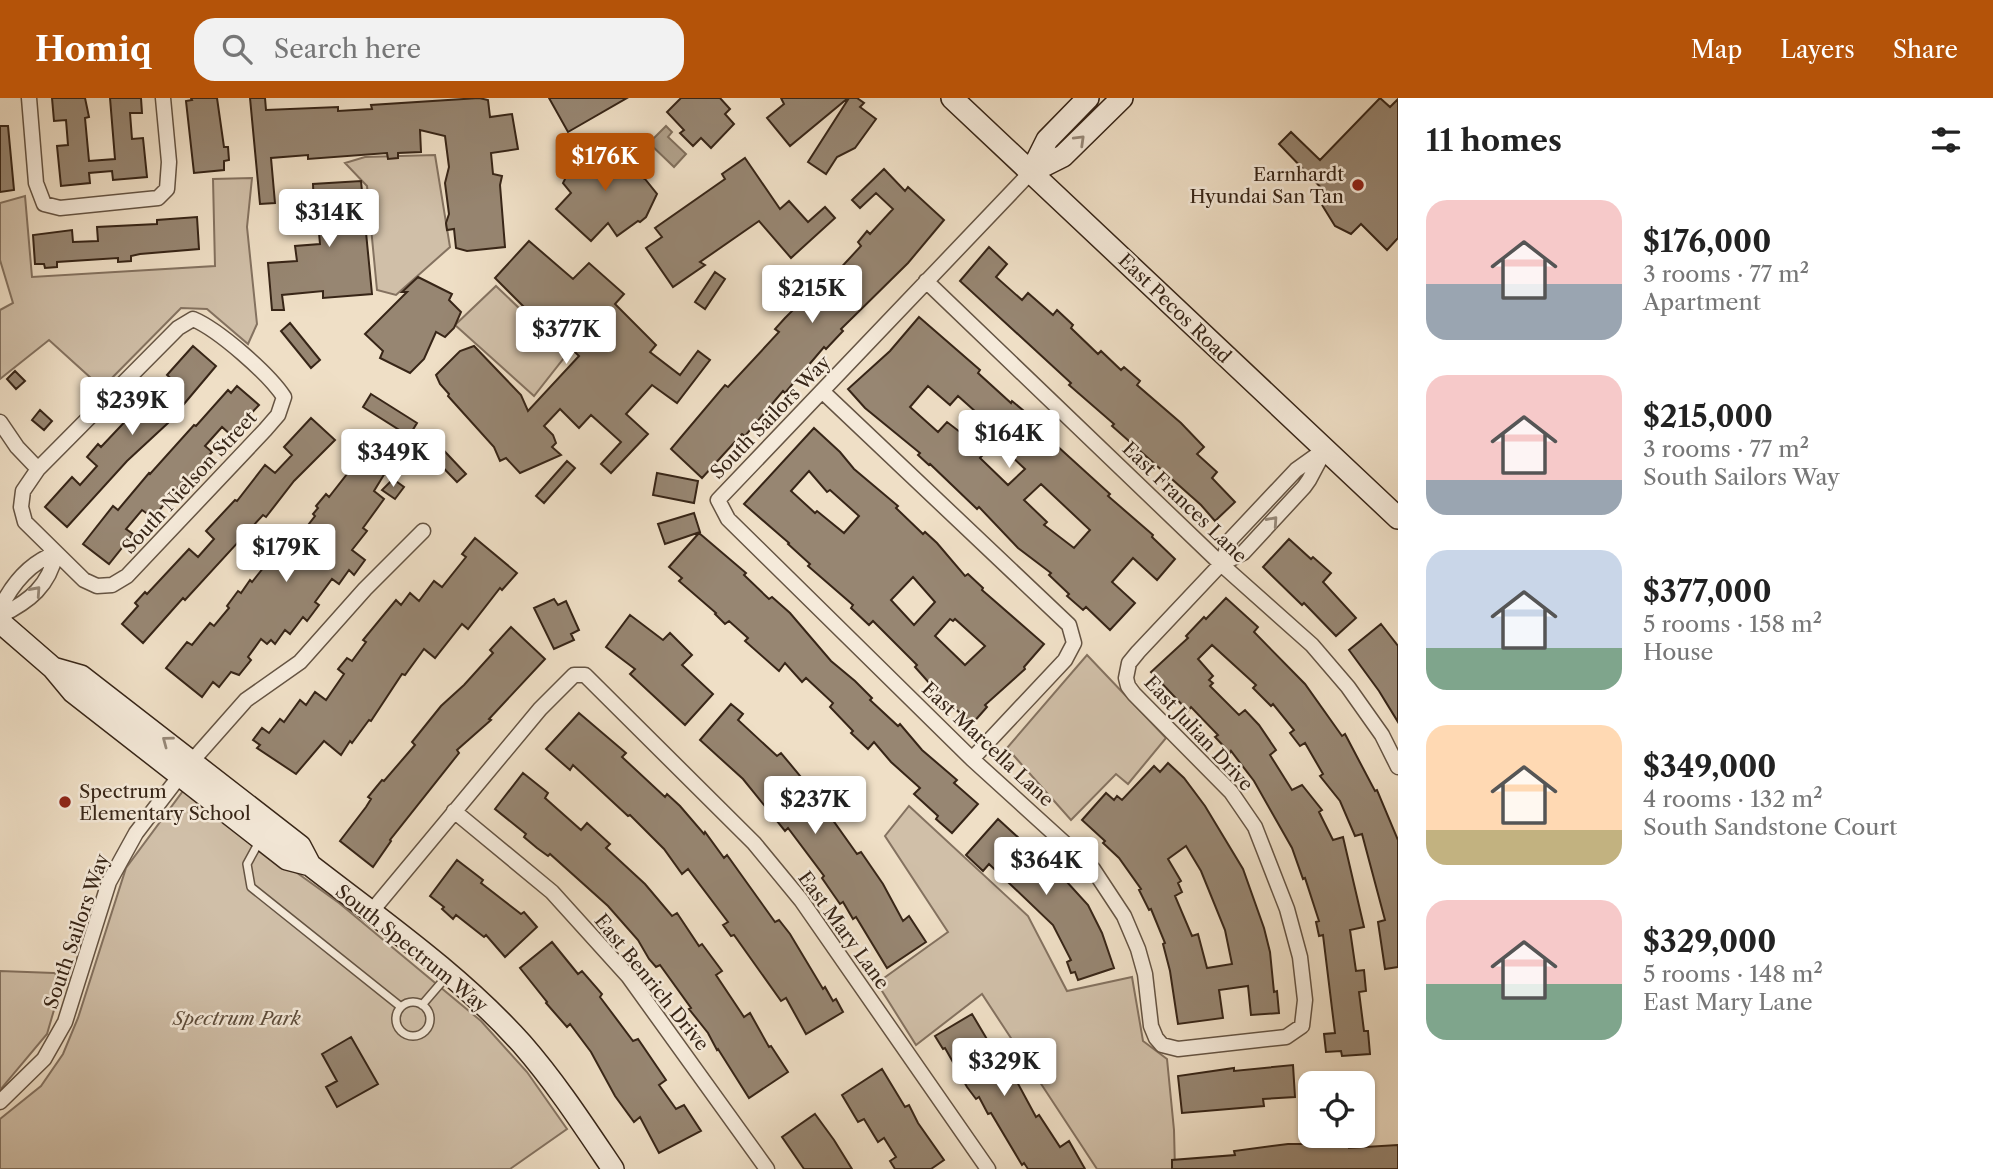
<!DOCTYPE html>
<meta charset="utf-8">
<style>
:root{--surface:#fff;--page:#f2f2f2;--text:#222;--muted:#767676;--accent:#b45309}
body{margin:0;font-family:"Libre Caslon Text",serif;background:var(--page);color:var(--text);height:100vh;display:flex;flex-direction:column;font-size:26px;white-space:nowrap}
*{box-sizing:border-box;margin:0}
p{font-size:23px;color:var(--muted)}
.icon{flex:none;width:38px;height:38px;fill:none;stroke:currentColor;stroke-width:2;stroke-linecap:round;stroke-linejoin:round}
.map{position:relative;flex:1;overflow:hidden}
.panel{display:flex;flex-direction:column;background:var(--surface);width:595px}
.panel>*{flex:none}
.controls{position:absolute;left:1298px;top:973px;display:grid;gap:14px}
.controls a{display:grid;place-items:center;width:77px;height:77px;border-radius:14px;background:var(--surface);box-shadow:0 2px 5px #0004;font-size:35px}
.price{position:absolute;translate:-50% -60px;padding:0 16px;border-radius:7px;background:#fff;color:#222;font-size:23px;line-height:46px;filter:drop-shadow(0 2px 4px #0008)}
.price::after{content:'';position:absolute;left:50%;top:42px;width:21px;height:16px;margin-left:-10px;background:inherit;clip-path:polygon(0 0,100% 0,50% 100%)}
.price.active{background:var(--accent);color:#fff}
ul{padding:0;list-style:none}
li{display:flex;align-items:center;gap:21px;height:175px;padding:0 28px}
li span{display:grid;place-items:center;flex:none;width:196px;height:140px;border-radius:21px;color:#555}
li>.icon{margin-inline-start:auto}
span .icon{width:84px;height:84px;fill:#fffc;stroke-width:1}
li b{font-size:30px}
h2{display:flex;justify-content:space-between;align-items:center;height:84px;padding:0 28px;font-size:30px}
header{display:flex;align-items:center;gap:42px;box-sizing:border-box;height:98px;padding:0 35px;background:var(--accent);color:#fff}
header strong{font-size:33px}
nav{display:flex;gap:38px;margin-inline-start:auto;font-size:24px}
.search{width:490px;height:63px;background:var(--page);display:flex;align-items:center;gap:18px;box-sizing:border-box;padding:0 24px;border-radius:21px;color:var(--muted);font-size:26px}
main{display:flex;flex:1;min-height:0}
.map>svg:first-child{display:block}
.green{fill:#d0bfa8;stroke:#847260;stroke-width:2}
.water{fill:#b0a08a;stroke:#806f5c;stroke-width:2}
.building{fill:#978672;stroke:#372517;stroke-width:2;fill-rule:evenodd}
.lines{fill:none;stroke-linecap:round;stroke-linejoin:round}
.lane-casing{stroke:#655443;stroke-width:10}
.street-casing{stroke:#655443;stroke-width:17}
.secondary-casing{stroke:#372517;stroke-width:24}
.lane{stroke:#f5eada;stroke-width:7}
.street{stroke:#f5eada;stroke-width:14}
.secondary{stroke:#f5eada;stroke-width:21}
.oneway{stroke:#968878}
.poi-dot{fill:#8f2418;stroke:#f5eada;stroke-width:2.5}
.labels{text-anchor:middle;stroke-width:5;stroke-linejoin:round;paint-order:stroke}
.poi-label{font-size:19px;fill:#372517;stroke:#f5eada;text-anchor:end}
.street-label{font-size:19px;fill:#372517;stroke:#f5eada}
.park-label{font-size:19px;font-style:italic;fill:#5d4c3b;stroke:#f5eada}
</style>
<header>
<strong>Homiq</strong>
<div class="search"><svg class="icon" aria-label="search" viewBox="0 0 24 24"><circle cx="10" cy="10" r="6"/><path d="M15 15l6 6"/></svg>Search here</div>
<nav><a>Map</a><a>Layers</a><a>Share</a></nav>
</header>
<main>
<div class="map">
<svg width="1398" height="1071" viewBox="0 0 1398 1071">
<rect width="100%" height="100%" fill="#efdfc6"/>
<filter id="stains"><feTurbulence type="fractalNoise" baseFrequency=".00286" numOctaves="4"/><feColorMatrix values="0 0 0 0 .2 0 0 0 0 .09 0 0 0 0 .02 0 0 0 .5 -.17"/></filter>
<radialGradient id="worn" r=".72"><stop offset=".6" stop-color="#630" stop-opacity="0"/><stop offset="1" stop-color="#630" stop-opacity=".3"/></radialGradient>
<path class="green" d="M435,57l15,92 -54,48 -19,-5 -10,-104 -22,-23 20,-6z
M252,80l-5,49 10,97 -9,20 -41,-35 -26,-1 -79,80 -53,-48 -49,39v-69l13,-7 -13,-43v-57l25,-7 7,81 183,-11 -2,-87z
M496,188l71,68 -33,42 -79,-71z
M1087,557l79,83 -38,46 -12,-10 -45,46 -64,-72z
M183,693l156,112 142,118 46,51 40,57 -57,40h-510v-50l41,-33 22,-32 15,-36 48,-150z
M909,708l119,110 39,75 65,-14 11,64 24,18 7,71 1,39h-78l-115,-175 -66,51 -39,-62 71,-51 -63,-96z
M0,873l54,2 9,6 -16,55 -47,56z"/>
<path class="water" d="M666,28l6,6 -4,5 18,17 -12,13 -25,-24z"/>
<path class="building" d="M52,0h33l4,19 -4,1 4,43 26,-2 -5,-61h31l1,15h-12l2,26 11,-1 4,39 -34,3 -1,-9 -23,2 1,10 -29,3 -4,-40 11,-1 -2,-25 -12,1z
M191,0h26l7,49h4l1,13 -5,1v9l-30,3 -8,-72 6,-1z
M250,0h15l1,12 72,-3v4l34,-2 -1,-4 108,-7 9,2 2,17 22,-3 6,35 -27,4 2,21 9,2 -2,9 5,62 -38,4 -11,-3 -2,-19 -7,1 -1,-7 3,-9 -4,-31 4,-16 -4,-31 -25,-6 1,22 -23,1v5l-10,1 -1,-6 -79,6v-4l-37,3 4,45 -15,1z
M549,0h78l-59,34z
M681,0h39l10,11 -5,5 9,10 -23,24 -10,-10 -8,8 -13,-13 4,-3 -17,-18z
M781,0h67l-58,48 -23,-28 17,-14z
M849,0h8l7,5 -4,4 16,12 -21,29 -18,9 -11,17 -18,-12z
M1380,0l10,9 8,-8v139l-11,12 -26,-26 -10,10 -16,-8 -13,-21 8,-8 -51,-53 12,-12 29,28z
M0,28h8l6,64 -14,2z
M602,42l5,7 14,7 -2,5 8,11 18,9 12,15 -11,23 -6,5 -2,-1 -21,15 -9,-13 -17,18 -35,-32 15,-16 -8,-10 16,-32 6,2z
M745,60l35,51 9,-8 19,21 17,-15 10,11 -44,40 -32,-37 -59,41 5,3 -32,22 -27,-39 16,-11 -7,-9 70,-49 -3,-5z
M884,71l21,22 3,-4 36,33 -36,43 -67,66 2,2 -17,18 -2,-2 -39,46 -2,-2 -38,45 -3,-2 -40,44 -31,-29 54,-64 3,2 51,-55 -4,-3 10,-11 12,-12 5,4 36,-31 -4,-4 27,-29 -3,-4 9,-11 3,3 23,-25 -17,-16 -16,15 -8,-8z
M361,83l11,113 -49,4v-7l-41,4 2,15h-12l-4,-47 29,-2 -2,-15 25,-2 -2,-22h-6l-1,-13h3l-1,-25z
M197,119l2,32 -59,5 -9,2v5l-13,1v-4l-61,4v5l-12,1 -1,-4h-9l-2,-29 39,-5 1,12 25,-1 -1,-14 60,-3v-4z
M529,143l44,38 16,-16 35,31 -9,10 41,41 -6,7 30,23 18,-24 12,9 -33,43 -25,-18 -26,29 22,20 -37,39 -10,-9 20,-22 -30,-27 -12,13 -19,-19 -16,17 9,9 3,8 -4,4 9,8 -41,18 -14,-15 -6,3 -6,-14 -46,-51 1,-2 -9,-10 -4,-9 24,-24 14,-5 47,49 7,16 51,-55 -31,-30 -2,3 -51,-51z
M989,149l18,17 -11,13 26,23 6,-7 25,22 4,-5 16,15 -2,3 27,26 3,-3 20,19 3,-3 16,14 -3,4 44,38 23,24 -7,7 20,18 -5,6 23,24 -20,19 -14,-16 -89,-79 2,-2 -45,-39 2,-2 -111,-102z
M715,174l10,7 -20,30 -10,-7z
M418,179l34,17 -3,6 12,12 -7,16 -9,9 -9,-5 -12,27 -14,14 -30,-15 3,-7 -18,-17 42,-42h-5z
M919,219l61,53 -2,3 33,30 1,-2 12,10 23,23 -2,1 65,59 -2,2 45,39 -1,2 23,22 -18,21 -24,-22 -21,24 23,21 -25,27 -24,-23 -3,3 -16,-14 2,-2 -20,-19 2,-2 -33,-25 -39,-41 -2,2 -47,-45 -1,1 -11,-10 2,-2 -55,-45 -17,-19 42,-38zM928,288l22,19 8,-9 28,25 -17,18 -22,-17 -9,10 -28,-25zM995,343l30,28 -17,16 -28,-27zM1041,386l49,46 -16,18 -30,-23 3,-3 -23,-22z
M290,225l30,37 -9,8 -30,-37z
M193,248l23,20 -48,57 -41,38 -60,66 -22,-20 27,-30 8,8 17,-19 -10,-9 11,-13 3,3 50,-53 8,8 16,-20 -8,-7z
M15,273l10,10 -9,8 -9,-10z
M237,288l22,19 -28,30 -9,-8 -17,19 7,6 -26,30 -2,-2 -31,38 -11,-8 -16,19 7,5 -24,30 -26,-20 30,-38 5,4 31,-37 1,1 44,-49 2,1 32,-36 3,3z
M371,296l46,29 -8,13 -46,-29z
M40,312l12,11 -8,9 -12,-10z
M311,320l24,22 -41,41 -28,36 -3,-2 -78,85 -2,-2 -40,45 -21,-19 16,-18 -3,-3 10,-11 2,2 42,-45 9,8 16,-18 -8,-8 29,-31 2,1 28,-36 10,8 17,-18 -8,-8z
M814,330l26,24 14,17 44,37 -2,2 27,26 2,-2 12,11 28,33 3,-2 15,14 -1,2 62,54 -20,23 1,2 -40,36 2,2 -15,17 -33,-30 -24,-27 2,-2 -44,-44 -4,4 -18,-17 2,-3 -45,-39 2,-2 -22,-20 1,-1 -45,-39zM809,373l18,21 3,-2 29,26 -15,17 -27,-22 -2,2 -24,-22zM913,479l22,25 -21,23 -23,-25zM950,521l3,2 2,-2 30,27 -20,19 -30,-29z
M433,341l33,35 -9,8 -33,-34z
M362,357l23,18 -11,18 10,8 -21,29 4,3 -15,19 13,10 -11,15 -5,-5 -10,14 -7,-5 -17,23 4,3 -12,16 -4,-4 -13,17 -5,-4 -10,14 -4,-4 -4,4 -6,-5 -13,18 3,3 -12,15 -8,-3 -12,15 -6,-5 -11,15 -36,-29 21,-26 5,3 18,-22 4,3 15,-18 -2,-2 11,-15 3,2 9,-13 2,2 24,-30 8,4 31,-40 -2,-2 5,-6 -2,-2 10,-12 3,3z
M567,363l8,7 -31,35 -8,-7z
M657,375l41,8 -4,22 -41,-8z
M393,381l11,8 -9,12 -13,-9z
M694,415l6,19 -35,12 -7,-20z
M699,435l47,40 -2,2 25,24 3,-2 18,16 41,48 24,20 17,17 -2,2 28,26 2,-2 22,26 35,30 -3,3 24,21 -26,29 -16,-14 2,-3 -24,-22 6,-6 -29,-26 -17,-20 -6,7 -17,-16 2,-2 -23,-24 3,-4 -27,-25 -4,4 -17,-19 -6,8 -34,-30 3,-3 -19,-17 -4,3 -10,-10 1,-1 -37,-32 3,-3 -13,-11z
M475,440l42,35 -15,17 -2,-2 -32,41 -6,-5 -27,34 -11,-9 -19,26 -3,-1 -31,47 -2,-1 -17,23 -2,-2 -9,14 -17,-14 -28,33 -39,-26 3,-3 -7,-5 9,-12 7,5 11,-14 4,3 16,-22 6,5 9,-13 11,8 18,-26 -6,-5 9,-11 5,3 14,-19 -3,-2 33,-40 5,5 9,-12 9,8 15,-20 8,6 24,-30 -4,-3z
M1289,441l22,20 2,-2 18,16 -8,9 33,36 -20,18 -32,-33 -2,2 -39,-38z
M1226,500l32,29 -4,5 51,52 37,52 3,-2 30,57 2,-1 21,50v127l-13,2 -7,-47 7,-2 -23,-86 -7,2 -15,-35 -20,-25 3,-2 -18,-31 -5,3 -10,-13 4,-3 -21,-26 -2,2 -18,-18 3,-3 -44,-40 -14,14 15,17 -4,4 4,3 -3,3 29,29 6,-5 14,15 17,25 -6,5 22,35 10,-5 20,25 -3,2 14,28 10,-3 21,90 -14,3 6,41 8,-1 2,21 -7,1 5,39h4l2,23 -28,2 -1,-5 -15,1 -2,-18 11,-1 -12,-98 -4,1 -3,-14 3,-1 -14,-43 -2,1 -11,-31 -38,-67 -23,-30 -1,2 -15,-16 3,-2 -27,-28 -3,4 -37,-39 37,-34 -2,-2 18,-19 2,2z
M554,501l4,6 8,-4 13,29 -8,4 3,6 -20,9 -20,-41z
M630,517l33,25 7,-7 22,22 -10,10 31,29 -28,31 -55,-51 5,-5 -29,-22z
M1381,526l17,22v76l-19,-31 -30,-41z
M511,529l34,32 -56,60 2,1 -34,30 2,3 -69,87 1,1 -18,26 -33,-26 26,-34 5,-8 -3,-2 14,-17 2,1 31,-36 -3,-3 29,-36 23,-21 29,-32 -3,-3z
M731,606l12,10 -5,6 39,36 4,-3 20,24 -5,4 36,38 25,35 4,-2 22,32 20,37 6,-5 17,26 -39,26 -31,-51 -3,2 -10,-17 -3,2 -7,-10 -11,-16 2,-2 -36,-48 -3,3 -42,-52 -43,-39z
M579,615l47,40 -4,4 43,40 2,-3 13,12 24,28 1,-2 19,26 3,-3 48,67 4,-2 11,14 33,55 2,-2 8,14 3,-2 7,13 -37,22 -20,-36 -5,3 -47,-66 -3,1 -8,-11 5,-3 -40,-53 -6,5 -18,-25 -34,-34 -2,1 -55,-51 -3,5 -24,-21z
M1168,665l16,15 21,28 38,63 21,59 6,24 4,40 3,-1 2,22 -28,2 -3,-29 -29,4 4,28 -45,6 -8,-53 -7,-27 2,-1 -14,-34 -2,1 -10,-20 2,-1 -22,-31 -16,-15 2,-2 -23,-21 24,-27 8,7 3,-4 5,4 32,-34 6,6zM1186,748l15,25 24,59 7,34 -25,4 -9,-34 -6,2 -17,-40 7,-4 -4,-9 3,-2 -13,-22z
M523,675l25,20 -3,5 36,32 6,-7 23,21 -4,4 39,36 27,32 5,-3 22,33 3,-2 20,27 -6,4 28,42 6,-4 19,34 2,-1 17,26 -39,26 -31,-49 -1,1 -9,-17 -19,-24 2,-1 -31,-43 -4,2 -7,-8 -11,-19 -30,-34 -58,-52 -2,2 -11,-8 -13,-11 2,-3 -31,-25z
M998,721l47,43 2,-2 41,45 14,28 12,35 -36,12 -3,-8 -4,1 -4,-11 4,-2 -18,-35 -64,-61 -6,7 -17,-16z
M457,762l26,20 -2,3 40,31 3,-2 13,15 -32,30 -19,-22 -2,2 -28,-22 -3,4 -11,-10 2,-2 -14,-11z
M552,844l26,32 4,-3 20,23 -2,3 33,44 5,-2 28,41 -7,5 17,24 8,-4 17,26 -42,22 -19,-36 -6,5 -19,-26 -24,-44 -21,-28 -3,3 -21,-24 1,-1 -27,-34z
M972,916l22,37 3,-1 19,30 20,37 3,-2 21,32 9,-6 16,28h-57l-4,-6 -2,2 -31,-52 -3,1 -9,-17 -3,2 -9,-12 -22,-39 -2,1 -8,-13z
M351,939l27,47 -41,23 -11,-20 11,-6 -15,-27z
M1293,967l2,32 -32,2 1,7 -82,7 -4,-37 56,-8v3z
M882,971l23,38 4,-2 9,18 26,37 -13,9h-36l-5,-8 6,-4 -12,-19 -6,4 -14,-23 -6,3 -16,-27z
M815,1016l19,26 18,29h-48l-22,-32z
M1288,1046h31l1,3 29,-2v3l49,-3v24h-226v-9l63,-5 -1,-4z"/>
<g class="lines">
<g class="lane-casing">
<path id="lane" d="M259,744l-12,22 4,23 150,120
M396 921a17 17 0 1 1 34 0a17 17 0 1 1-34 0Z
M422,907l25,-29"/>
</g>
<g class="street-casing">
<path id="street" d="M29,0l7,85 8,21 16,4 98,-10 9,-9 2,-27 -6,-64
M1031,74l-313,328 10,19 244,240 121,110 31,47 14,33 7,25 6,52 5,12 6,7 16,4 108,-12 16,-11 3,-26 -5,-43 -13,-48 -32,-82 -24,-35 -97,-98 -6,-8 -2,-8 3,-15 9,-11 83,-88 22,-11 61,-66 5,-7 16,-30
M926,183l295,283 91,81 36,42 34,48 16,32
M822,293l247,234 5,18 -9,17 -93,99
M0,324l17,25 21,22 -15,22 -2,16 4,15 59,58 13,6 15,-1 15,-9 138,-146 13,-15 6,-18c-15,-23 -65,-67 -91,-78l-15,9 -140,141
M1221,466l10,-25 65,-69 28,-20
M0,511c12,-25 29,-46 56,-56
M0,518c30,-15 49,-30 56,-63
M454,713l98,81 76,84 139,193
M371,814l169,-203 34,-34h11l169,168 47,57 187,269
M0,1004l44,-43 21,-37 44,-140 27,-49 49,-64 61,-69 54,-38 65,-73 58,-58"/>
</g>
<g class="secondary-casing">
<path id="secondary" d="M952,0l446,420
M1031,74l32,-16 59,-58
M1031,74l16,-32 41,-42
M0,524l53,46 20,24 214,167 23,6c72,56 150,110 212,179 34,39 62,82 91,125
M53,570l28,8 219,170 10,19"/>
</g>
<use href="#lane" class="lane"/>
<use href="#street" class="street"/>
<use href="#secondary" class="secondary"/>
</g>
<defs><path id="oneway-chevron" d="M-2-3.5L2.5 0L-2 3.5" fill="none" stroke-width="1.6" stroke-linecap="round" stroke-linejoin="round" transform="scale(1.75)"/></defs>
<g class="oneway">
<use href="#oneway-chevron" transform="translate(1080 42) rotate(-44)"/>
<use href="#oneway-chevron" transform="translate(1273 423) rotate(-48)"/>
<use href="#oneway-chevron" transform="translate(36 493) rotate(-48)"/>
<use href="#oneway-chevron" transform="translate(167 643) rotate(-143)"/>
</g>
<g class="poi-dot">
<circle cx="1358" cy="87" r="7"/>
<circle cx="65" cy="704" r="7"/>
</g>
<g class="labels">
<g class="poi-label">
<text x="1344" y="83">Earnhardt<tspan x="1344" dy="22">Hyundai San Tan</tspan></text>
<text x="79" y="700" text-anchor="start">Spectrum<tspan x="79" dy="22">Elementary School</tspan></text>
</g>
<g class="street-label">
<text transform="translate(1175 210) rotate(44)" y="7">East Pecos Road</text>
<text transform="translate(770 319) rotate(-46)" y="7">South Sailors Way</text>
<text transform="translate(189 384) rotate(-47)" y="7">South Nielson Street</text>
<text transform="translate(1185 404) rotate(44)" y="7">East Frances Lane</text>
<text transform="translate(1199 635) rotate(47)" y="7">East Julian Drive</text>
<text transform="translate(988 646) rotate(43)" y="7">East Marcella Lane</text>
<text transform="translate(844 832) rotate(54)" y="7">East Mary Lane</text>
<text transform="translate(76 833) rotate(-71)" y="7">South Sailors Way</text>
<text transform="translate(412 850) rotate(39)" y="7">South Spectrum Way</text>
<text transform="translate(652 884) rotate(51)" y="7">East Benrich Drive</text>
</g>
<g class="park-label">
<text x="237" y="927">Spectrum Park</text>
</g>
</g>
<rect width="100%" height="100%" filter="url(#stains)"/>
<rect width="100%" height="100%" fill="url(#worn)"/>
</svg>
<div class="controls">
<a><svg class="icon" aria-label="locate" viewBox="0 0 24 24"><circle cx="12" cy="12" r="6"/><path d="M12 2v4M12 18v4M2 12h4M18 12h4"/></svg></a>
</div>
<b class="price active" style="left:605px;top:95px">$176K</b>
<b class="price" style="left:329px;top:151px">$314K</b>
<b class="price" style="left:812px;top:227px">$215K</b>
<b class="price" style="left:566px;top:268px">$377K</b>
<b class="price" style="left:132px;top:339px">$239K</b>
<b class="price" style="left:1009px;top:372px">$164K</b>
<b class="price" style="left:393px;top:391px">$349K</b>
<b class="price" style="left:286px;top:486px">$179K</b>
<b class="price" style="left:815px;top:738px">$237K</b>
<b class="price" style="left:1046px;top:799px">$364K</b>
<b class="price" style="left:1004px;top:1000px">$329K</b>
</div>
<section class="panel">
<h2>11 homes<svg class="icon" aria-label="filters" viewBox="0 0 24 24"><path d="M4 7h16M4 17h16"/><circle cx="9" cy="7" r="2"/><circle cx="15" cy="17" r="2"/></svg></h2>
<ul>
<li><span style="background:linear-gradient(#f6c9c9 60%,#9aa5b1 0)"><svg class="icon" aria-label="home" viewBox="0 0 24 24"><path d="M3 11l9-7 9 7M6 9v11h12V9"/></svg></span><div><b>$176,000</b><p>3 rooms · 77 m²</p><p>Apartment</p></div></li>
<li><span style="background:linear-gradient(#f6c9c9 75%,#9aa5b1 0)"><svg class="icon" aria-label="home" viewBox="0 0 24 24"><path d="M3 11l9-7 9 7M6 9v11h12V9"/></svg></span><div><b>$215,000</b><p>3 rooms · 77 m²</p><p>South Sailors Way</p></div></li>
<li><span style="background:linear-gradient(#c9d6e8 70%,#7fa58c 0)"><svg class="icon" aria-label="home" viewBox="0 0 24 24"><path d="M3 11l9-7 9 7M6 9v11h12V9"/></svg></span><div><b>$377,000</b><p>5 rooms · 158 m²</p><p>House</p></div></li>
<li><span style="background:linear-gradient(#ffd9b3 75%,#c2b280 0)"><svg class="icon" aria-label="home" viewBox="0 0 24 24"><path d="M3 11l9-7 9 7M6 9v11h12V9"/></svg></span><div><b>$349,000</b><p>4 rooms · 132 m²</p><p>South Sandstone Court</p></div></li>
<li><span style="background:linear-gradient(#f6c9c9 60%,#7fa58c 0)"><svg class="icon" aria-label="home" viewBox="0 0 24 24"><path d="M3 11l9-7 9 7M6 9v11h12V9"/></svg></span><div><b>$329,000</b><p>5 rooms · 148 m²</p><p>East Mary Lane</p></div></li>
</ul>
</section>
</main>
